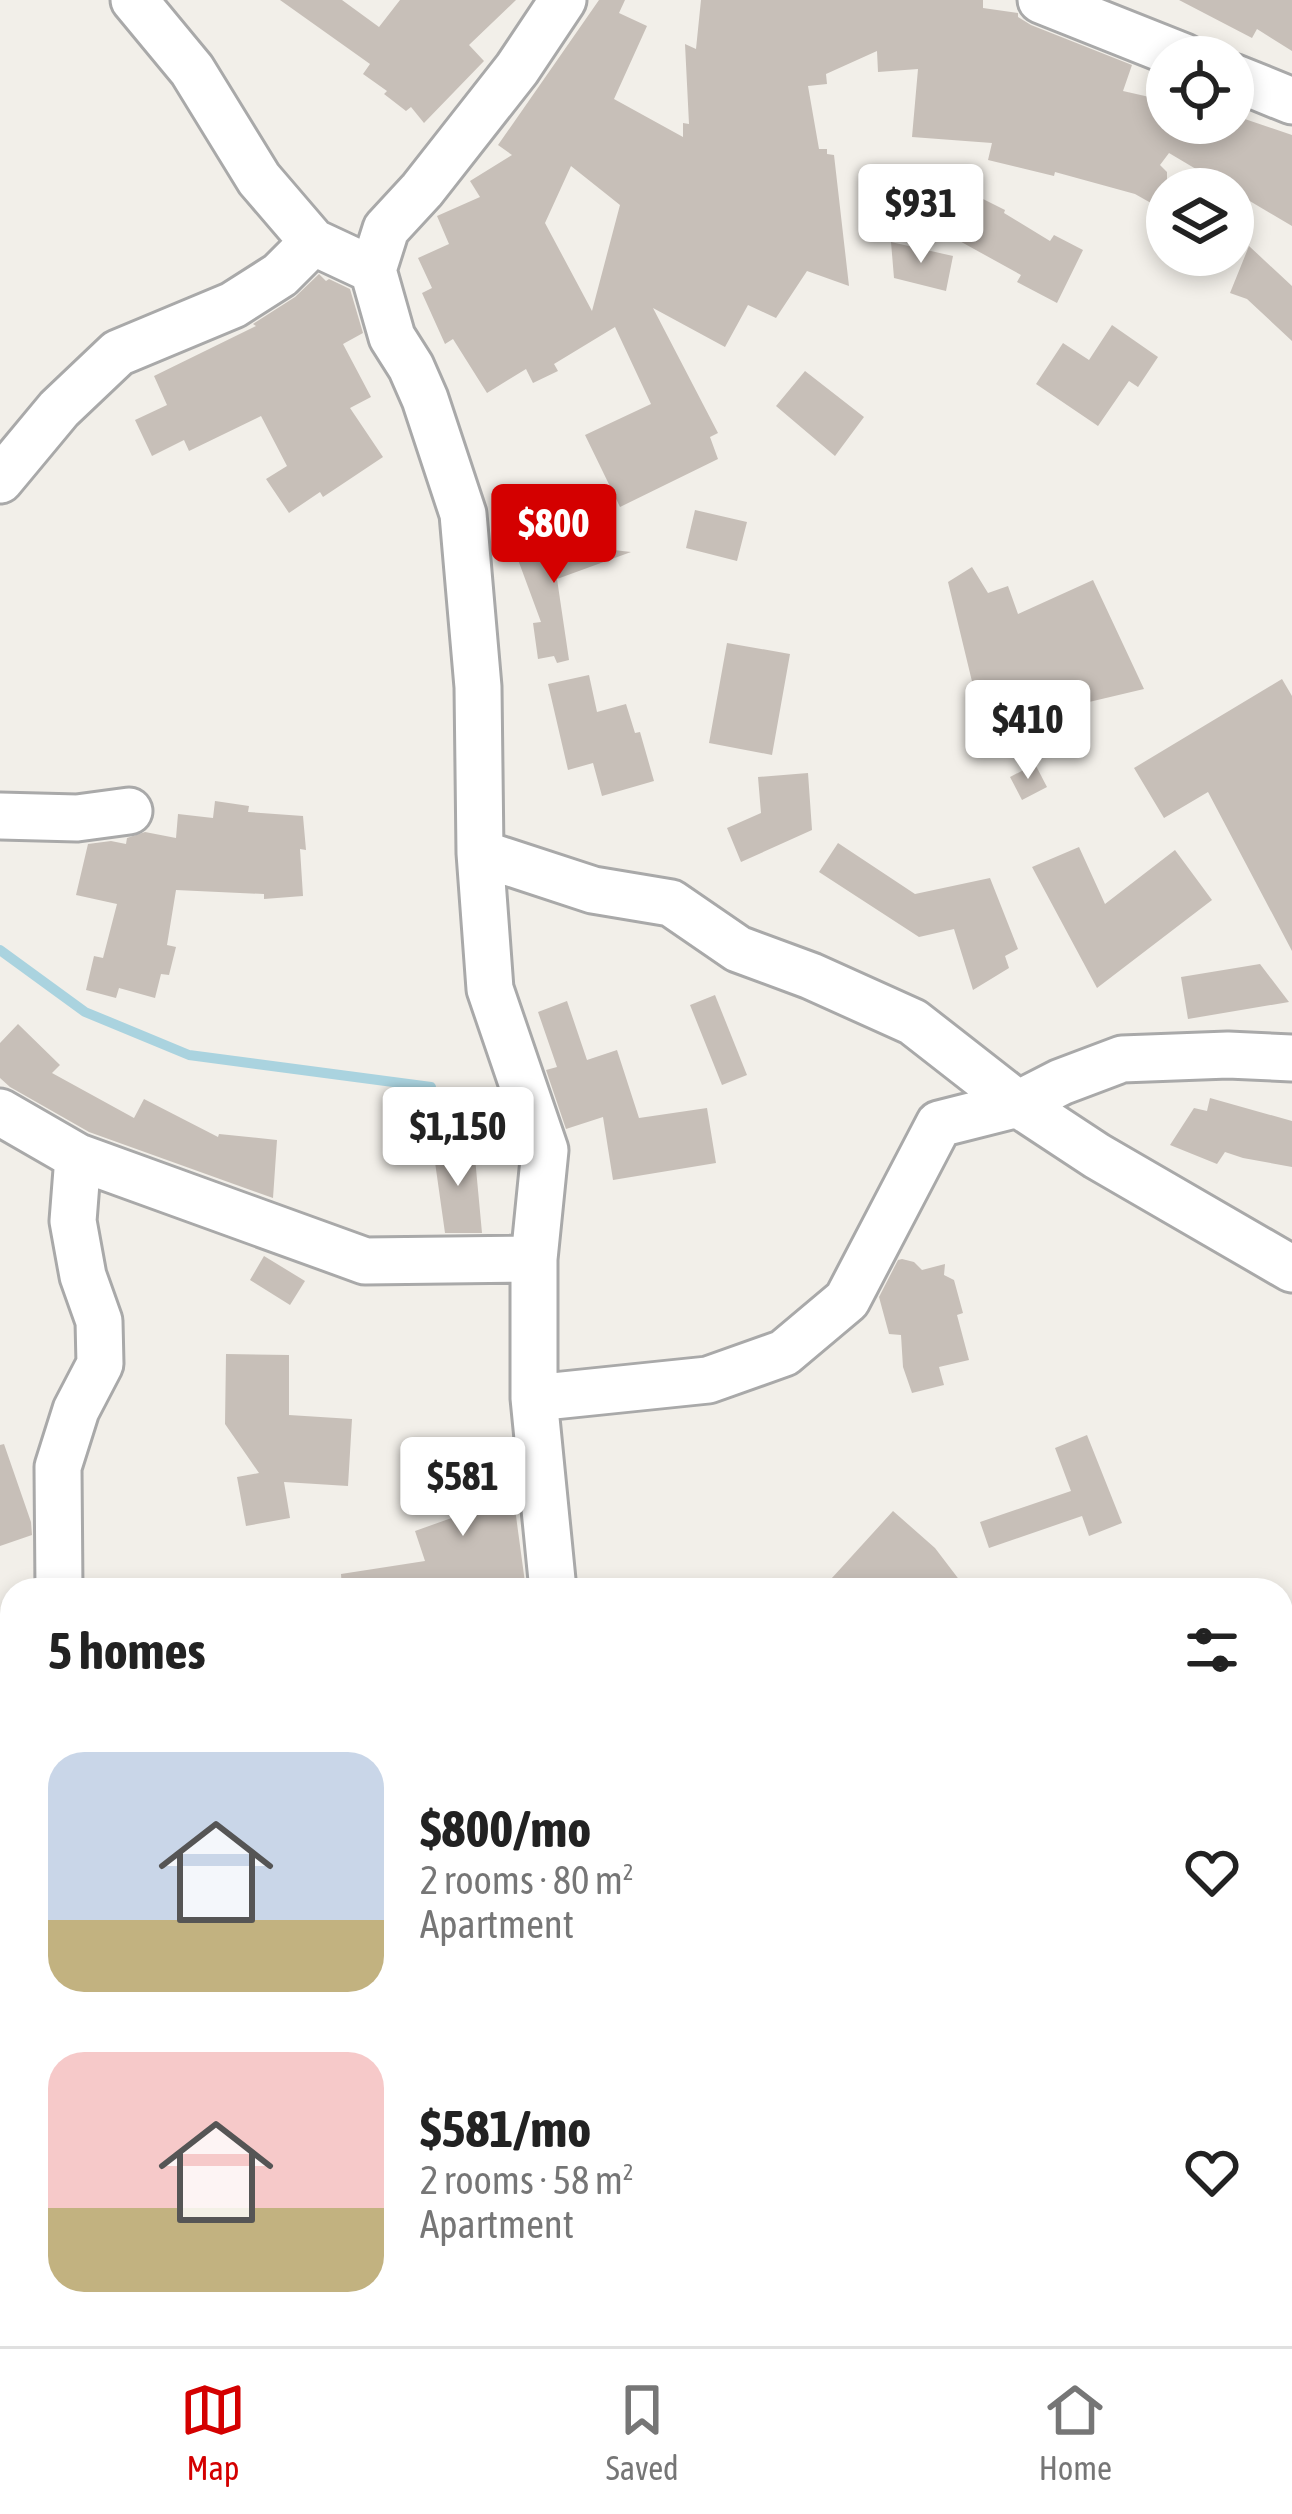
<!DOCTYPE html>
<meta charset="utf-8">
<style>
:root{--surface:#fff;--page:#f2f2f2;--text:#222;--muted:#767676;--line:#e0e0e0;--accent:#d40000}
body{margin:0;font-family:"Asap Condensed",sans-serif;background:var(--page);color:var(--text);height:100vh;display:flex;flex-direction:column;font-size:45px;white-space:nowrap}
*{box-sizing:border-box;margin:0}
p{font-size:39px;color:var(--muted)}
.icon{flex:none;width:66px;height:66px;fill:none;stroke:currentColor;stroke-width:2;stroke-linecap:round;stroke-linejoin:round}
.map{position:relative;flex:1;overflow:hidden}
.drawer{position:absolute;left:0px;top:1578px;width:1293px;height:768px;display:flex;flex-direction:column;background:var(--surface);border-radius:36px 36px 0 0;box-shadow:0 6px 18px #0003}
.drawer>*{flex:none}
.tools{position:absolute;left:1146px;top:36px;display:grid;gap:24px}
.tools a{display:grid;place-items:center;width:108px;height:108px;border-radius:50%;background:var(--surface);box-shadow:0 6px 18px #0003;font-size:60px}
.price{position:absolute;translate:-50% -102px;padding:0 27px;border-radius:12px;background:#fff;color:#222;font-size:39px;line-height:78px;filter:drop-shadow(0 3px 6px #0008)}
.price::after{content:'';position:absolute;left:50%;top:72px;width:36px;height:27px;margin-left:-18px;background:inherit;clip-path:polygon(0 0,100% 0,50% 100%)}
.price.active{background:var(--accent);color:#fff}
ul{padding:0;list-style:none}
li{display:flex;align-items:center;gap:36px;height:300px;padding:0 48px}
li span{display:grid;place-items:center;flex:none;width:336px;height:240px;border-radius:36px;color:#555}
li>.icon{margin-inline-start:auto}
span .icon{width:144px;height:144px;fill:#fffc;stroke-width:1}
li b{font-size:51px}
h2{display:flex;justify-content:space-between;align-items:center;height:144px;padding:0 48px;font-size:51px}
.tabs{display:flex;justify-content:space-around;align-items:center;height:168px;border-top:3px solid var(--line);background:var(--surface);font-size:33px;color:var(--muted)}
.tabs a{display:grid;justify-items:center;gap:6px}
.tabs .active{color:var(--accent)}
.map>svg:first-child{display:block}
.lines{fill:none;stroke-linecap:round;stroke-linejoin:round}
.stream{stroke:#aad3df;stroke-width:10}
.building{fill:#c7bfb8;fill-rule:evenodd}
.minor-casing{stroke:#a9a9a9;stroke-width:51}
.minor{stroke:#fff;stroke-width:45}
</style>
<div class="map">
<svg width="1292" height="2346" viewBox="0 0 1292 2346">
<rect width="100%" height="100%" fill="#f2efe9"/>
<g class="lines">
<path class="stream" d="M0,950l85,62 104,43 242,32"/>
</g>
<path class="building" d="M280,0h62l37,27 21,-27h116l-47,45 15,16 -60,62 -13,-16 -5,4 -22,-17 3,-3 -24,-17 7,-10z
M599,0h26l-6,13 28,13 -33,73 69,38v-14l6,1 -4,-80 11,5 5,-49h282v8l35,5v4l13,8 101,40 -9,26 44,10v22h66v-8l59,20v91l-123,-73 -9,12 7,7v40l-32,-18 -80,-22 -1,4 -66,-16 4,-17 -80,-6 6,-68 -40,3 -1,-21 -51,23 1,10 -19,2 11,63h8v5l7,1 15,131 -42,-15 -31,47 -28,-13 -23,42 -72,-39 65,125 -8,4 8,22 -98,48 -35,-72 66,-31 -36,-77 -61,37 4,7 -25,12 -7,-14 -39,24 -34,-54 -8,5 -23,-51 10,-5 -14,-30 31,-14 -12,-28 43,-19 -10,-16 42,-26 -14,-10zM571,166l49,39 -28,106 -47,-88z
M1179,0h113v51l-35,-22 -5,9z
M979,197l26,13 -1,3 46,28 4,-6 29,15 -26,53 -40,-21 4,-7 -65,-36z
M891,242l62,14 -7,35 -52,-13z
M1249,246l43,40v55l-45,-42 -17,-6z
M319,274l7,7 3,-2 21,10 13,44 -20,11 28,53 -21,11 33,49 -60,40 -3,-5 -31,21 -23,-34 21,-13 -26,-50 -72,35 -5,-11 -32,16 -17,-36 32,-15 -13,-29 102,-50 -3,-2 42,-27z
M1112,325l46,32 -20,30 -9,-6 -31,45 -62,-42 27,-41 26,17z
M805,371l59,46 -29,39 -59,-50z
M695,510l52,12 -10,39 -51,-13z
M510,538l121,14 -74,27 12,81 -12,3 -3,-7 -16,3 -5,-36 8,-1z
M972,567l16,26 20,-7 10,28 75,-34 51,109 -161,38 -35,-145z
M727,643l63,11 -18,101 -63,-12z
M589,675l8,37 29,-8 9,29 5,-1 14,49 -52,15 -9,-33 -25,7 -20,-86z
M1282,679l10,17v255l-84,-159 -44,26 -30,-50z
M1035,764l12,23 -25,13 -12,-23z
M808,773l4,57 -71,32 -14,-34 34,-15 -3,-36z
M215,801l34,5 -1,6 55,4 3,34 -6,-1 3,47 -39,3v-5l-88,-4 -9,55 9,2 -7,28 -8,-1 -6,24 -36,-10 -3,10 -30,-8 8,-34 9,2 14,-54 -41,-9 12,-51 23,-3 15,3 1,-6 18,-6 31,6 2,-24 35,4z
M838,843l77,51 75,-16 28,71 -13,7 4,12 -36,22 -19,-61 -35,8 -100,-65z
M1079,847l26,57 70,-54 37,50 -115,88 -65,-121z
M1260,964l29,38 -101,17 -7,-42z
M715,995l32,80 -25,10 -32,-80z
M567,1001l20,59 30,-10 22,68 68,-10 9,55 -103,17 -10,-63 -37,12 -20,-59 11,-3 -19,-55z
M18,1024l42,41 -8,8 82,45 10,-19 74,38 1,-3 58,6 -4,58 -184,-66 -79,-45 -10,-9v-35z
M1210,1098l82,23v46l-49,-9 -18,-6 -8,12 -47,-19 24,-37 13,3z
M474,1147l8,86h-37l-12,-85z
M264,1256l41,25 -15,24 -40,-25z
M902,1259l12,3 8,8 23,-6 -1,11 10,5 9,33 -6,2 12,45 -30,7 5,18 -32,8 -9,-26 -2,-32 -12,-1 -10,-37 19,-37z
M226,1354l63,1v60l63,4 -4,67 -64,-4 6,36 -44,8 -9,-49 22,-4 -34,-49z
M1087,1435l35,88 -33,13 -7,-20 -93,32 -9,-26 91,-31 -16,-43z
M4,1444l27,78 1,13 -32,11v-101z
M508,1448l5,12 2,17 -4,2 15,111h-184l-1,-16 84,-13 -10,-30 45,-16 -16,-39z
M893,1511l42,37 32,42h-146z"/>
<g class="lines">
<g class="minor-casing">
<path id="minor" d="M134,0l58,70 67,109 54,63 60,28
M1041,0l143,57
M1233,77l59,24
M0,480l59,-71 59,-56 115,-48 47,-30 33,-33
M0,816l77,2 52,-7
M480,853l113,37 78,13 67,46 73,27 102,46 105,82 43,-22 61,-23 106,-4 64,3
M0,1112l78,45 287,104 169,-2
M534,1398l174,-18 76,-27 63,-53 92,-176 79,-20 79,52 195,113
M59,1590l-1,-123 18,-57 24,-46 -1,-43 -16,-45 -10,-55 5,-64
M553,1590l-19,-192v-139l11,-109 -55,-161 -10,-136 -2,-166 -15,-173 -38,-115 -14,-32 -19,-30 -19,-67 13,-41 36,-39 95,-121 46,-69
M0,1661l12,7
M0,2058l12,1
M1281,2123l11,-1
M0,2228l12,-3
M78,2334l5,12
M329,2334l1,12
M881,2334l2,12
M1100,2334l5,12
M513,2346l1,-12"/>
</g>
<use href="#minor" class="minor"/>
</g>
</svg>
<div class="tools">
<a><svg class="icon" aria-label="locate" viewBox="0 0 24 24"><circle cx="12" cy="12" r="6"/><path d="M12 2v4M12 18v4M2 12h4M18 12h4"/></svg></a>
<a><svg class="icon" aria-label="layers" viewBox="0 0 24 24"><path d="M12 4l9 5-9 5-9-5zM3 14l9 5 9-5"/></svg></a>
</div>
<b class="price" style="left:921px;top:266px">$931</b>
<b class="price active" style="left:554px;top:586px">$800</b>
<b class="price" style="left:1028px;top:782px">$410</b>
<b class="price" style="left:458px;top:1189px">$1,150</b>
<b class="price" style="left:463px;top:1539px">$581</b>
<section class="drawer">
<h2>5 homes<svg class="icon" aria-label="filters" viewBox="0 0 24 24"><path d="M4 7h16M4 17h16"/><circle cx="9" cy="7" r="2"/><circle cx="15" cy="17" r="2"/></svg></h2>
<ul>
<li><span style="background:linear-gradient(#c9d6e8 70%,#c2b280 0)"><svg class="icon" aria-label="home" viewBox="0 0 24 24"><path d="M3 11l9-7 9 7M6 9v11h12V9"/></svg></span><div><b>$800/mo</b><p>2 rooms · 80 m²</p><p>Apartment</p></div><svg class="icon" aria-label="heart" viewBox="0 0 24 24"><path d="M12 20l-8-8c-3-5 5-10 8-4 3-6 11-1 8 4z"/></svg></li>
<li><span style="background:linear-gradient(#f6c9c9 65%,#c2b280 0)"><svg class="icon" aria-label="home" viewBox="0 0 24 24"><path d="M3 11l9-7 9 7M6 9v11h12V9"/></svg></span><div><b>$581/mo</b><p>2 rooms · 58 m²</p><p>Apartment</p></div><svg class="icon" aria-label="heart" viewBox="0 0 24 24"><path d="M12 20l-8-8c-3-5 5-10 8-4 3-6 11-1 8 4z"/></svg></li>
</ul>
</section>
</div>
<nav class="tabs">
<a class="active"><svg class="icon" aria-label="map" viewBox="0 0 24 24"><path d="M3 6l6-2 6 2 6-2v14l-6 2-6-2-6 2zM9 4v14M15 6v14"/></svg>Map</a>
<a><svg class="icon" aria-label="saved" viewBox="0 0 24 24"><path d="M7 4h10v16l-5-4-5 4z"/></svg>Saved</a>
<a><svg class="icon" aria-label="home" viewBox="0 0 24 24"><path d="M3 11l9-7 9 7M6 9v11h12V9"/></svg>Home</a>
</nav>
